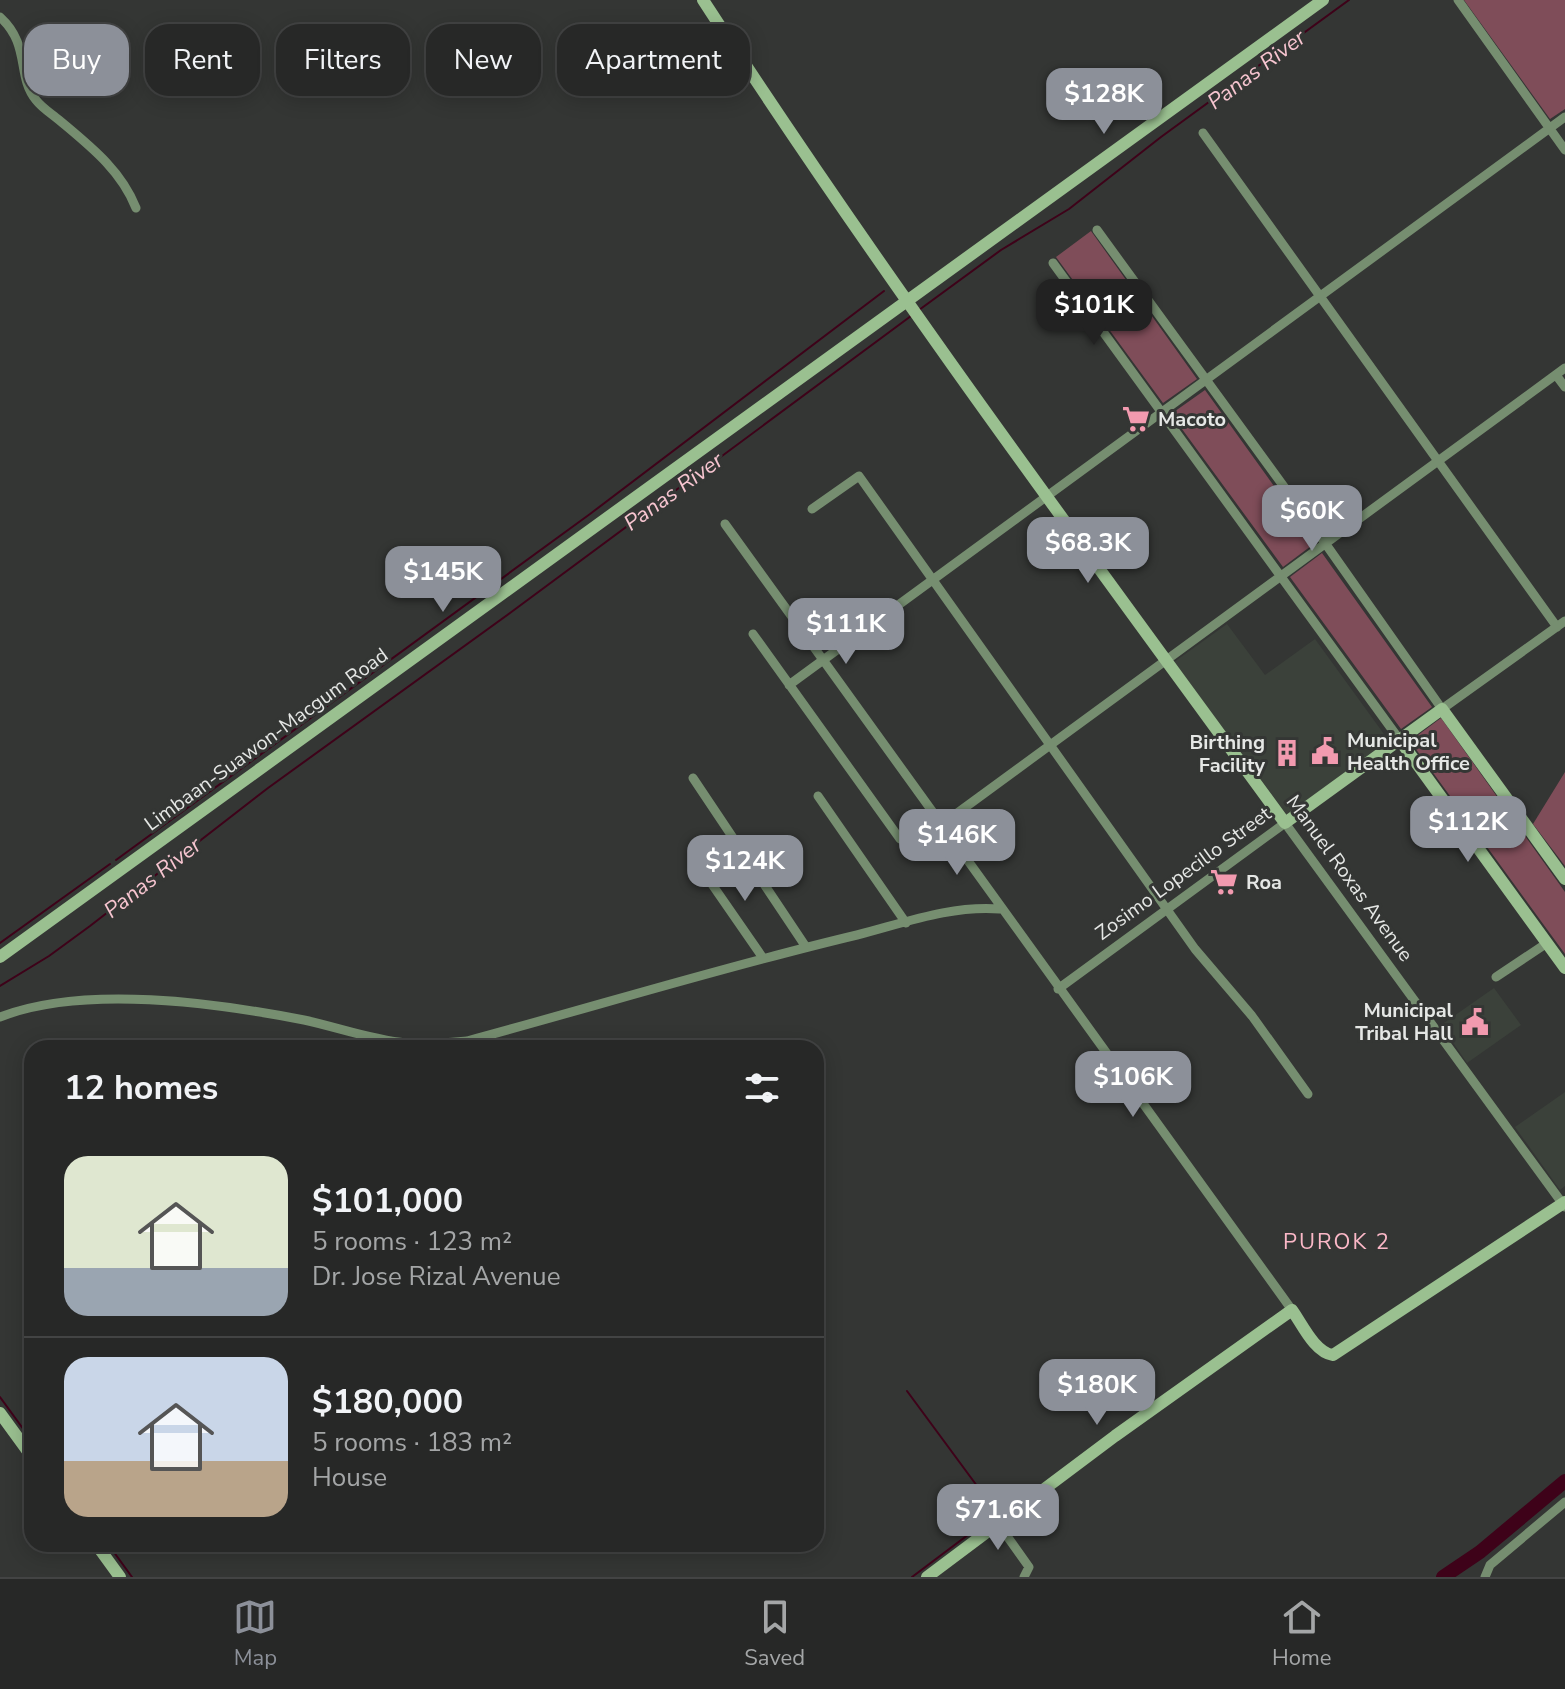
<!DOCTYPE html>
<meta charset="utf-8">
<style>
:root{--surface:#272827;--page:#2f302f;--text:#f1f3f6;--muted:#a4a6a7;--line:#434444;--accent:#8c9099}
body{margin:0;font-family:"Nunito Sans",sans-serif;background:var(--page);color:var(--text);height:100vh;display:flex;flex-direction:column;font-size:30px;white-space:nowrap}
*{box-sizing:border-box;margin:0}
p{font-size:26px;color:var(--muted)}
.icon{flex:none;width:44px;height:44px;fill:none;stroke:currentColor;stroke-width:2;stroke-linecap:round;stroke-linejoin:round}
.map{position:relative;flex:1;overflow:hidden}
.side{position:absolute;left:24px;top:1040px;width:800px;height:512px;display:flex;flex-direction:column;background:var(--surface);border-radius:24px;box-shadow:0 4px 20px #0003,0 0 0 2px var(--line)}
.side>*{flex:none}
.top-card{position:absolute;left:24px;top:24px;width:800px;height:72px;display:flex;gap:16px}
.price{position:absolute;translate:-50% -68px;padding:0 18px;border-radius:16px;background:var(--accent);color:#fff;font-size:26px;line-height:52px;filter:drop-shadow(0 2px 4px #0008)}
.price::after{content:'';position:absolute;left:50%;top:48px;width:24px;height:18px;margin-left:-12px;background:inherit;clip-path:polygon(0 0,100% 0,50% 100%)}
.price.current{background:#222;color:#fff}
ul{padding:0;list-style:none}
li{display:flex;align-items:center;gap:24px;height:200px;padding:0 40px}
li+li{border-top:2px solid var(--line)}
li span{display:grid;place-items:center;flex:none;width:224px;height:160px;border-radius:24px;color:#555}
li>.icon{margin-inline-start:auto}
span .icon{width:96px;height:96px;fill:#fffc;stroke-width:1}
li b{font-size:34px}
h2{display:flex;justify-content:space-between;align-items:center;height:96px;padding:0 40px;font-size:34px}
.pill{padding:0 28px;border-radius:24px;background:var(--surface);box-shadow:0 4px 20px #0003,0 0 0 2px var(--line);font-size:28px;line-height:72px}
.pill.current{background:var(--accent);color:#fff}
.tab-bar{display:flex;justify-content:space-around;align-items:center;height:112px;border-top:2px solid var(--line);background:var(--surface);font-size:22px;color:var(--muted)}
.tab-bar a{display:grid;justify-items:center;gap:4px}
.tab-bar .current{color:var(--accent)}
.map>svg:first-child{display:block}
.built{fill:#3b413a}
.green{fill:#7f4d59}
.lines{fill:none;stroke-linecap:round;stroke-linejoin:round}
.stream{stroke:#3e0219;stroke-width:2}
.river{stroke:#3e0219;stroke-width:14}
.street{stroke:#768e70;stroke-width:9}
.secondary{stroke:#9ac090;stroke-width:12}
.labels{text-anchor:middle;stroke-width:6;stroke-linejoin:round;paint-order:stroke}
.poi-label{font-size:20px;font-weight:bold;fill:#e5e7e5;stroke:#343634;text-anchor:start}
.street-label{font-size:20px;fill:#e5e7e5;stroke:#343634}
.water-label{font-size:22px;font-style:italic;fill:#f7c5d0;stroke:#343634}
.neighbourhood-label{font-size:22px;letter-spacing:2px;fill:#fbb8c7;stroke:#343634}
</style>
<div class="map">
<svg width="1565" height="1577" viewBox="0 0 1565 1577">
<rect width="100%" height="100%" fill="#343634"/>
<path class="built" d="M1227,624l38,51 50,-36 74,102 -102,74 -113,-153z
M1494,988l27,37 -54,38 -26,-38z
M1565,1092v94l-5,4 -45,-63z"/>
<path class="green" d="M1464,0h101v109l-15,10z
M1091,231l106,148 -34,24 -107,-146z
M1205,390l110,153 -32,24 -112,-153z
M1322,553l110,154 -31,22 -111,-152z
M1441,718l124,174v62l-155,-213z
M1565,772v94l-32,-42z"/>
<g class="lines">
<path class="stream" d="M919,310l82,-60 68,-41 92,-72 188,-137
M116,860l474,-346 294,-223
M0,943l110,-79
M0,986l49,-30 41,-30 178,-138 242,-175 401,-297
M907,1391l90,122 -85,64
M0,1397l32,44
M108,1544l24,33"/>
<path class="river" d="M1443,1577l37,-25 85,-71"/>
<path class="street" d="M1458,0l107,150
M0,17c31,28 16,59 36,83 6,8 16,14 23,20 31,26 62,50 77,88
M1203,133l354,494
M1097,230l228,313 117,166 123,-88
M1053,263l346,476
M1556,375l9,12
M812,509l47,-33 336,473 57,67 56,78
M725,524l567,786
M753,634l147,205 9,3 29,-21
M789,685l776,-568
M693,778l113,169
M818,796l88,127
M941,825l624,-457
M700,867l63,91
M1496,977l51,-34
M1058,989l227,-166 280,384
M0,1017c85,-33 216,-14 304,3 33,7 68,20 102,23 21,2 40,0 61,-2 130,-35 259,-75 390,-106 47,-12 94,-30 143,-26
M999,1525l30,42 -5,10
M1485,1577l5,-12 75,-63"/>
<path class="secondary" d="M703,0c183,282 384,552 582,823l157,-114 123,170
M1399,739l166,229
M0,957l1323,-957
M0,1413l32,44
M96,1544l24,33
M927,1577l188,-141 177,-126c10,14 23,43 41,45l232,-153"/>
</g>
<defs>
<g id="supermarket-bare" transform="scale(2.16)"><path d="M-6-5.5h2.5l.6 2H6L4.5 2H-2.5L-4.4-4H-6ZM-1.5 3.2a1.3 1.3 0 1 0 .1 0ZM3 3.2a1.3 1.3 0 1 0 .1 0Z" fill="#f29aaf" stroke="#343634" stroke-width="2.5" paint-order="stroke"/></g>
<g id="civic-bare" transform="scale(2.16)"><path d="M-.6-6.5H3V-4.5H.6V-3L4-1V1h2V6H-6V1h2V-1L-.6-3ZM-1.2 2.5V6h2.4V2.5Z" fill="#f29aaf" stroke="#343634" stroke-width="2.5" paint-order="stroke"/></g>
<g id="building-bare" transform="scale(2.16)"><path d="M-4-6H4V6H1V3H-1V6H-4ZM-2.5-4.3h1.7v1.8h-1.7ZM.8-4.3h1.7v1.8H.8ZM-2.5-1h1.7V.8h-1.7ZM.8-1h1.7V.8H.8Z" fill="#f29aaf" stroke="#343634" stroke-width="2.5" paint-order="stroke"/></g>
</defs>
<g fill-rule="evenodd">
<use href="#supermarket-bare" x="1136" y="419"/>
<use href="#civic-bare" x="1325" y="751"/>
<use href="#building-bare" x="1287" y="753"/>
<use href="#supermarket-bare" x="1224" y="882"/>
<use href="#civic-bare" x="1475" y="1022"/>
</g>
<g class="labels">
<g class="poi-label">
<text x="1158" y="426">Macoto</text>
<text x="1347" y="747">Municipal<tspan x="1347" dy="23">Health Office</tspan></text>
<text x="1265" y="749" text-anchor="end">Birthing<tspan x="1265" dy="23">Facility</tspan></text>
<text x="1246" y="889">Roa</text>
<text x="1453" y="1017" text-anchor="end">Municipal<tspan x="1453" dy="23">Tribal Hall</tspan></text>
</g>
<g class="street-label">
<text transform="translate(266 739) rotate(-36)" y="7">Limbaan-Suawon-Macgum Road</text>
<text transform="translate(1183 873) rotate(-36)" y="7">Zosimo Lopecillo Street</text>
<text transform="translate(1350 878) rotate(54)" y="7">Manuel Roxas Avenue</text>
</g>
<g class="water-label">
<text transform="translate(1256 69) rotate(-37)" y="8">Panas River</text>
<text transform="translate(673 491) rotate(-36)" y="8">Panas River</text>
<text transform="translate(152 877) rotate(-38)" y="8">Panas River</text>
</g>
<g class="neighbourhood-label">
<text x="1337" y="1249">PUROK 2</text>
</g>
</g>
</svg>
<b class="price" style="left:1104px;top:136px">$128K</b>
<b class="price current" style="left:1094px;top:347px">$101K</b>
<b class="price" style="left:1312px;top:553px">$60K</b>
<b class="price" style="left:1088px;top:585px">$68.3K</b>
<b class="price" style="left:443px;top:614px">$145K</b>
<b class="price" style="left:846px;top:666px">$111K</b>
<b class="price" style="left:1468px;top:864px">$112K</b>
<b class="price" style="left:957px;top:877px">$146K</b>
<b class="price" style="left:745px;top:903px">$124K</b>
<b class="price" style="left:1133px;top:1119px">$106K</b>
<b class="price" style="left:1097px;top:1427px">$180K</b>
<b class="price" style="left:998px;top:1552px">$71.6K</b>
<div class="top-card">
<a class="pill current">Buy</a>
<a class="pill">Rent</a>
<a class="pill">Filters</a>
<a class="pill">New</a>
<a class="pill">Apartment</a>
</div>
<section class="side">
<h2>12 homes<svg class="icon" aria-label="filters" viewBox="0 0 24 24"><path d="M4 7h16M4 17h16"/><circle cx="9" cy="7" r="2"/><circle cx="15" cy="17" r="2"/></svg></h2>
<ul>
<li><span style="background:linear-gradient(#dfe7d0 70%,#9aa5b1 0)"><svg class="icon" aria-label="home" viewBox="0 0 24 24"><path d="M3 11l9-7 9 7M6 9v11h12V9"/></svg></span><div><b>$101,000</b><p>5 rooms · 123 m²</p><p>Dr. Jose Rizal Avenue</p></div></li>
<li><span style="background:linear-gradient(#c9d6e8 65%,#b9a48a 0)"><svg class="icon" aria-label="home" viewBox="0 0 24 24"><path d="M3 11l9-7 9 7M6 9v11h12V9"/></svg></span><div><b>$180,000</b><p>5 rooms · 183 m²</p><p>House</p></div></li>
</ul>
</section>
</div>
<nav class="tab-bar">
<a class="current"><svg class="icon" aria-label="map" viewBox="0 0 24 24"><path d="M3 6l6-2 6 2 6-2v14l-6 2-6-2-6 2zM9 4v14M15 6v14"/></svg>Map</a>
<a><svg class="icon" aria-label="saved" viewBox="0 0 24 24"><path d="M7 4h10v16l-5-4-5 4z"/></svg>Saved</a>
<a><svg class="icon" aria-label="home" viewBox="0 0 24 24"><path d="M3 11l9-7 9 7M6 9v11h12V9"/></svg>Home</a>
</nav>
